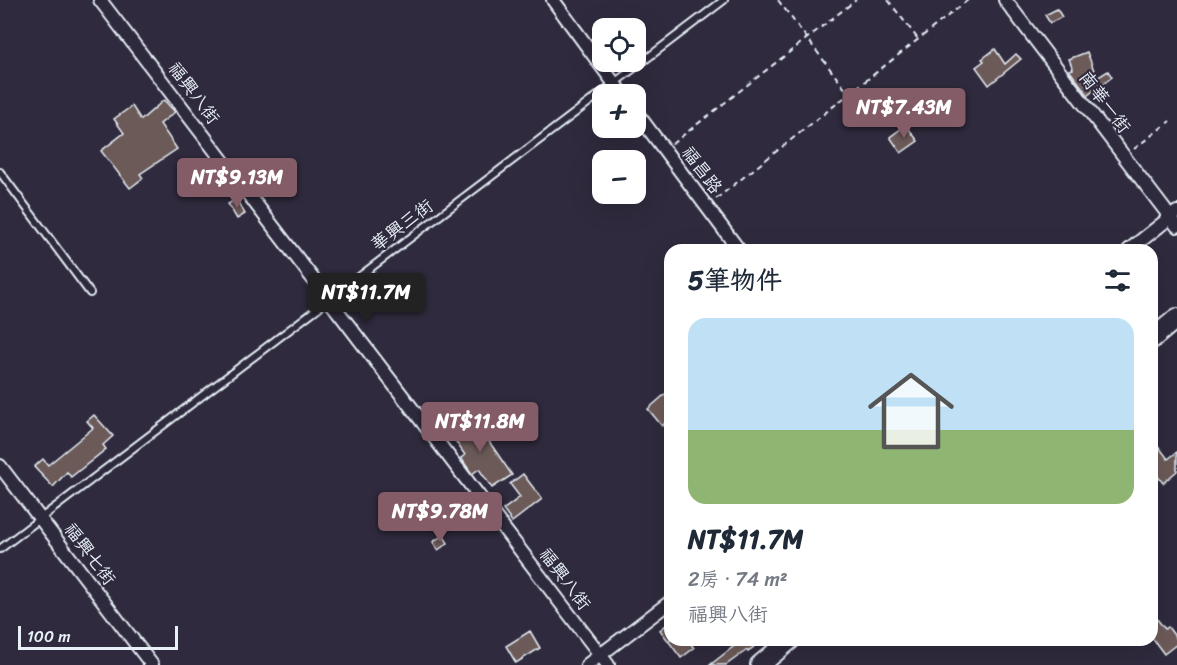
<!DOCTYPE html>
<html lang="zh-TW">
<meta charset="utf-8">
<style>
:root{--surface:#fff;--page:#f6f6f7;--text:#1f2937;--muted:#747a83;--line:#e0e1e3;--accent:#845c67}
body{margin:0;font-family:Sriracha,"LXGW WenKai TC",sans-serif;background:var(--page);color:var(--text);height:100vh;display:flex;flex-direction:column;font-size:22px;white-space:nowrap}
*{box-sizing:border-box;margin:0}
p{font-size:20px;color:var(--muted)}
.icon{flex:none;width:33px;height:33px;fill:none;stroke:currentColor;stroke-width:2;stroke-linecap:round;stroke-linejoin:round}
.map{position:relative;flex:1;overflow:hidden}
.side{position:absolute;left:664px;top:244px;width:494px;height:402px;display:flex;flex-direction:column;background:var(--surface);border-radius:18px;box-shadow:0 6px 24px #0002}
.side>*{flex:none}
.fabs{position:absolute;left:592px;top:18px;display:grid;gap:12px}
.fabs a{display:grid;place-items:center;width:54px;height:54px;border-radius:12px;background:var(--surface);box-shadow:0 6px 24px #0002;font-size:30px}
.scale{position:absolute;left:18px;bottom:15px;width:160px;box-sizing:border-box;padding-left:6px;border:3px solid #e8f1f8;border-top:0;font-size:16px;line-height:21px;white-space:nowrap;color:#e8f1f8;-webkit-text-stroke:4px #2f2a3d;paint-order:stroke}
.price{position:absolute;translate:-50% -51px;padding:0 14px;border-radius:6px;background:var(--accent);color:#fff;font-size:20px;line-height:39px;filter:drop-shadow(0 2px 3px #0008)}
.price::after{content:'';position:absolute;left:50%;top:36px;width:18px;height:14px;margin-left:-9px;background:inherit;clip-path:polygon(0 0,100% 0,50% 100%)}
.price.selected{background:#222;color:#fff}
ul{padding:0;list-style:none}
li{display:grid;align-content:center;gap:12px;height:318px;padding:0 24px}
li+li{border-top:2px solid var(--line)}
li span{display:grid;place-items:center;height:186px;border-radius:18px;color:#555}
li>.icon{margin-inline-start:auto}
span .icon{width:108px;height:108px;fill:#fffc;stroke-width:1}
li b{font-size:26px}
h2{display:flex;justify-content:space-between;align-items:center;height:72px;padding:0 24px;font-size:26px}
.map>svg:first-child{display:block}
.building{fill:#6c5a59;stroke:#e8f1f8;stroke-width:1.5}
.lines{fill:none;stroke-linecap:round;stroke-linejoin:round}
.lane-casing{stroke:#e8f1f8;stroke-width:10}
.street-casing{stroke:#e8f1f8;stroke-width:16}
.secondary-casing{stroke:#e8f1f8;stroke-width:22}
.path{stroke:#e8f1f8;stroke-width:2;stroke-dasharray:6 4.5;stroke-linecap:butt}
.lane{stroke:#2f2a3d;stroke-width:6}
.street{stroke:#2f2a3d;stroke-width:12}
.secondary{stroke:#2f2a3d;stroke-width:18}
.labels{text-anchor:middle;stroke-width:4.5;stroke-linejoin:round;paint-order:stroke}
.street-label{font-size:18px;fill:#e8f1f8;stroke:#2f2a3d}
</style>
<div class="map">
<svg width="1177" height="665" viewBox="0 0 1177 665">
<rect width="100%" height="100%" fill="#2f2a3d"/>
<filter id="ink" filterUnits="userSpaceOnUse"><feTurbulence type="fractalNoise" baseFrequency=".0167" numOctaves="2"/><feDisplacementMap in="SourceGraphic" scale="12" xChannelSelector="R" yChannelSelector="G"/><feConvolveMatrix kernelMatrix="1 2 1 2 8 2 1 2 1" color-interpolation-filters="sRGB"/></filter>
<g filter="url(#ink)">
<path class="building" d="M1057,9l5,8 -12,6 -5,-8z
M995,49l10,15 11,-10 5,5 -32,26 -13,-18 8,-6 -2,-2z
M1087,52l10,26 11,-7 4,6 -24,18 -19,-25 4,-1 -4,-10z
M164,100l11,12 -15,12 17,25 -37,25 3,4 -13,10 -29,-37 23,-18 -10,-14 18,-13 9,14z
M906,125l12,16 -17,12 -11,-16z
M236,199l9,15 -8,5 -9,-15z
M670,390v29l-8,7 -14,-17z
M94,415l19,21 -10,9 3,4 -35,28 -4,-5 -14,15 -19,-20 9,-8 5,6 45,-37 -6,-7z
M473,418l39,57 -20,13 -13,-19 -7,5 -11,-16 4,-3 -15,-22z
M1159,447l9,12 9,-7v19l-14,12 -11,-14v-17z
M523,474l19,25 -30,23 -9,-12 17,-13 -10,-13z
M443,535l5,8 -10,7 -5,-8z
M1152,613l13,16 3,-2 9,12v5l-13,10 -12,-16z
M670,622v18h18l6,8 -13,10 -21,-28z
M530,631l10,17 -24,15 -10,-17z
M742,640h19l-13,12 -1,-2 -21,15h-16z"/>
<g class="lines">
<g class="lane-casing">
<path id="lane" d="M0,172l90,121
M0,549l724,-549"/>
</g>
<g class="street-casing">
<path id="street" d="M100,0l508,665
M553,0l69,94
M1005,0l172,226
M636,112l103,138
M1129,250l48,-38
M0,466l152,199
M587,665l83,-63"/>
</g>
<g class="secondary-casing">
<path id="secondary" d="M1152,339l25,-21
M760,665l30,-25"/>
</g>
<path class="path" d="M778,0l71,94
M888,0l30,39
M672,144l184,-144
M1134,149l36,-28
M716,199l252,-199"/>
<use href="#lane" class="lane"/>
<use href="#street" class="street"/>
<use href="#secondary" class="secondary"/>
</g>
</g>
<g class="labels">
<g class="street-label">
<text transform="translate(194 93) rotate(53)" y="6">福興八街</text>
<text transform="translate(1105 102) rotate(53)" y="6">南華一街</text>
<text transform="translate(702 170) rotate(53)" y="6">福昌路</text>
<text transform="translate(402 225) rotate(-37)" y="6">華興三街</text>
<text transform="translate(90 554) rotate(53)" y="6">福興七街</text>
<text transform="translate(565 579) rotate(53)" y="6">福興八街</text>
</g>
</g>
</svg>
<div class="fabs">
<a><svg class="icon" aria-label="locate" viewBox="0 0 24 24"><circle cx="12" cy="12" r="6"/><path d="M12 2v4M12 18v4M2 12h4M18 12h4"/></svg></a>
<a>+</a>
<a>−</a>
</div>
<div class="scale">100 m</div>
<b class="price" style="left:904px;top:139px">NT$7.43M</b>
<b class="price" style="left:237px;top:209px">NT$9.13M</b>
<b class="price selected" style="left:366px;top:324px">NT$11.7M</b>
<b class="price" style="left:480px;top:453px">NT$11.8M</b>
<b class="price" style="left:440px;top:543px">NT$9.78M</b>
<section class="side">
<h2>5筆物件<svg class="icon" aria-label="filters" viewBox="0 0 24 24"><path d="M4 7h16M4 17h16"/><circle cx="9" cy="7" r="2"/><circle cx="15" cy="17" r="2"/></svg></h2>
<ul>
<li><span style="background:linear-gradient(#bfe0f5 60%,#8fb573 0)"><svg class="icon" aria-label="home" viewBox="0 0 24 24"><path d="M3 11l9-7 9 7M6 9v11h12V9"/></svg></span><div><b>NT$11.7M</b><p>2房 · 74 m²</p><p>福興八街</p></div></li>
</ul>
</section>
</div>
